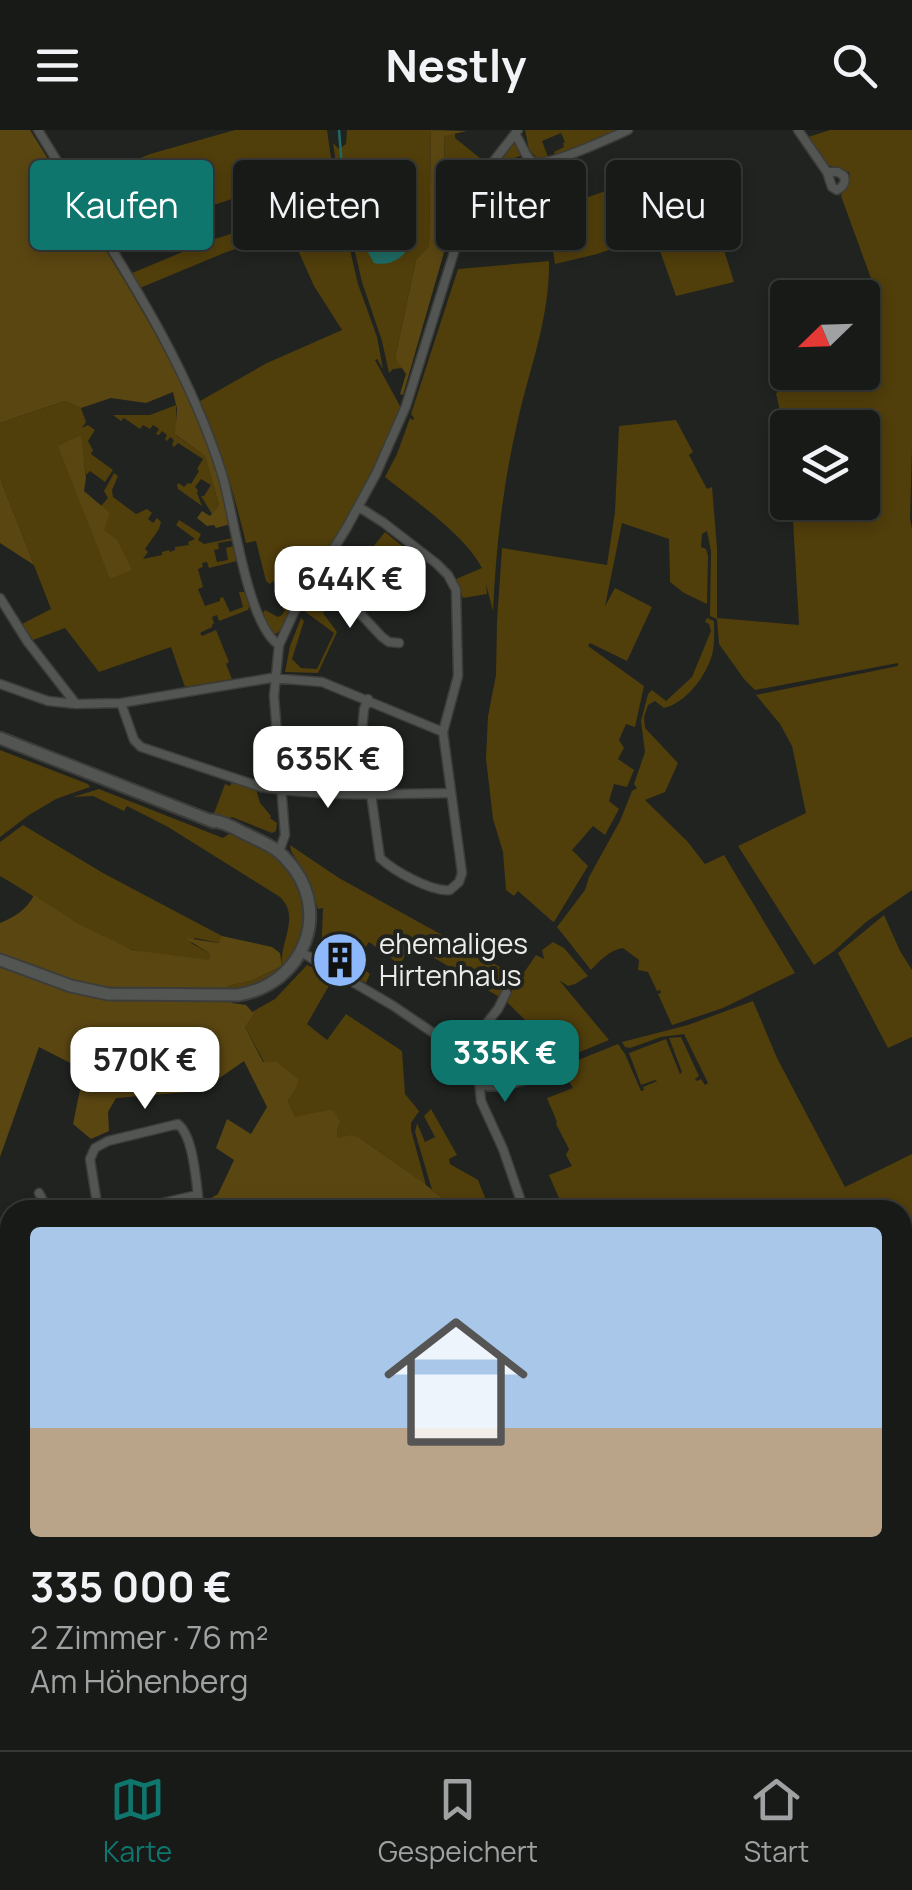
<!DOCTYPE html>
<html lang="de">
<meta charset="utf-8">
<style>
:root{--surface:#181a18;--page:#212321;--text:#f1f3f6;--muted:#9fa1a2;--line:#363837;--accent:#0f766e}
body{margin:0;font-family:Manrope,sans-serif;background:var(--page);color:var(--text);height:100vh;display:flex;flex-direction:column;font-size:38px;white-space:nowrap}
*{box-sizing:border-box;margin:0}
p{font-size:32px;color:var(--muted)}
.icon{flex:none;width:55px;height:55px;fill:none;stroke:currentColor;stroke-width:2;stroke-linecap:round;stroke-linejoin:round}
.map{position:relative;flex:1;overflow:hidden}
.side{position:absolute;left:0px;top:1070px;width:912px;height:550px;display:flex;flex-direction:column;background:var(--surface);border-radius:30px 30px 0 0;box-shadow:0 5px 15px #0003,0 0 0 2px var(--line)}
.side>*{flex:none}
.banner{position:absolute;left:30px;top:30px;width:852px;height:90px;display:flex;gap:20px}
.needle{width:65px;rotate:247deg}
.fabs{position:absolute;left:770px;top:150px;display:grid;gap:20px}
.fabs a{display:grid;place-items:center;width:110px;height:110px;border-radius:10px;background:var(--surface);box-shadow:0 5px 15px #0003,0 0 0 2px var(--line);font-size:50px}
.price{position:absolute;translate:-50% -85px;padding:0 22px;border-radius:20px;background:#fff;color:#222;font-size:32px;line-height:65px;filter:drop-shadow(0 2px 5px #0008)}
.price::after{content:'';position:absolute;left:50%;top:60px;width:30px;height:22px;margin-left:-15px;background:inherit;clip-path:polygon(0 0,100% 0,50% 100%)}
.price.current{background:var(--accent);color:#fff}
ul{padding:0;list-style:none}
li{display:grid;align-content:center;gap:20px;height:530px;padding:0 30px}
li span{display:grid;place-items:center;height:310px;border-radius:10px;color:#555}
li>.icon{margin-inline-start:auto}
span .icon{width:180px;height:180px;fill:#fffc;stroke-width:1}
li b{font-size:42px}
.tag{padding:0 35px;border-radius:10px;background:var(--surface);box-shadow:0 5px 15px #0003,0 0 0 2px var(--line);font-size:35px;line-height:90px}
.tag.current{background:var(--accent);color:#fff}
header{display:flex;justify-content:space-between;align-items:center;height:130px;padding:0 30px;background:var(--surface);font-size:45px;font-weight:700}
.tabs{display:flex;justify-content:space-around;align-items:center;height:140px;border-top:2px solid var(--line);background:var(--surface);font-size:28px;color:var(--muted)}
.tabs a{display:grid;justify-items:center;gap:5px}
.tabs .current{color:var(--accent)}
.map>svg:first-child{display:block}
.green{fill:#503e0b}
.forest{fill:#5a4611}
.water{fill:#1f6b64}
.lines{fill:none;stroke-linecap:round;stroke-linejoin:round}
.stream{stroke:#1f6b64;stroke-width:2.5}
.street-casing{stroke:#3c3d3a;stroke-width:11}
.secondary-casing{stroke:#3c3d3a;stroke-width:15}
.street{stroke:#525551;stroke-width:8}
.secondary{stroke:#525551;stroke-width:11}
.labels{text-anchor:middle;stroke-width:8;stroke-linejoin:round;paint-order:stroke}
.poi-label{font-size:28px;fill:#ebecea;stroke:#202320;text-anchor:start}
</style>
<header><svg class="icon" aria-label="menu" viewBox="0 0 24 24"><path d="M4 6h16M4 12h16M4 18h16"/></svg>Nestly<svg class="icon" aria-label="search" viewBox="0 0 24 24"><circle cx="10" cy="10" r="6"/><path d="M15 15l6 6"/></svg></header>
<div class="map">
<svg width="912" height="1620" viewBox="0 0 912 1620">
<rect width="100%" height="100%" fill="#202320"/>
<path class="green" d="M235,0h92l8,56 23,98 19,53 6,32 -6,-10 -2,1 26,48c-23,65 -62,122 -98,181 -8,14 -15,39 -29,46l-4,-2 -10,-16 5,-7 13,7 4,-2 3,-5 -3,-2 5,-10 -3,-2 5,-9 8,5 6,-10c-6,-22 -9,-22 -29,-14l6,10 -5,5 -2,-2 -3,3 -4,-3 -10,-40 -10,2c-12,-49 -25,-95 -46,-142l67,-38 75,-33 -28,-44 -25,-56 -65,23 -84,35 -8,-15 82,-34 71,-21 -10,-33 -117,38 -45,19 -36,-58 73,-30z
M347,0h84l-2,116 -13,14 -21,98 8,10 -10,1 -4,4 -7,-32 -20,-59 -23,-99 -6,-40 6,6 7,-5z
M525,0h94l-64,25 -1,-3 10,-5 -1,-4 2,-1 -4,-9 -19,8 6,16 -11,1 -8,-8z
M830,0h82v319l-2,70 2,10v361l-46,32 -32,29 -20,14 -76,-119 68,-33 -14,-67 -12,-22 -24,-29 142,-29v-3l-143,27 -11,-11 -25,-35 -2,-25 -7,-3 1,-65 -4,-20 -5,3 -1,13 5,2 2,7 -1,48 -23,-11 -14,-11 -1,-43 -47,-16 -17,83 10,-18 37,19 -25,54 -37,-18 -2,3 56,40 -9,41 -9,-3 -7,16 5,8 -6,11 16,11 -7,17 -13,-3 -5,17 10,8 -14,26 -12,-9 -21,24 16,16 -34,56 -2,-1 -34,-30 -4,5 -8,-6 -3,-38 -10,-33 -7,-60 2,-43 8,-41 1,-53 5,-74 105,17 8,-53 4,-86 57,-6 17,32 -4,3 18,34 5,-2 5,61v70l82,7 -7,-122 70,-1v-74h-74l-1,15 -11,-50 44,-20 42,-1 1,-19 19,-9 -14,-61 4,-2 -31,-85 9,-22 -1,-2 -21,-7 -20,-28z
M455,3v5l31,25 -22,46 -10,27 -7,1 -3,-102z
M514,14l3,1 6,10 -20,7 8,23 11,-3 -3,-17 6,-2 7,20 -55,22 -4,12c5,-26 23,-54 41,-73z
M559,34l15,38 72,-25 4,10 51,-10 33,105 -58,14 -22,-62 -57,20 -42,10c-4,-33 -17,-65 -19,-98z
M549,131c1,56 -19,106 -31,159 -15,63 -22,127 -25,191l-7,-27 1,10 -24,4 -7,-19 26,-11c-17,-33 -67,-67 -97,-91l12,-23 13,-36 3,2 1,-2 -3,-4 47,-145z
M65,271l16,7 5,14 -4,6 6,-3 7,5 -7,11 5,9 -2,4 22,16 -8,12 -15,-11 -4,4 -6,-39 -21,10 45,83 5,-15 -8,-8 7,-8 -4,-7 10,-18 4,3 -6,14 1,7 23,17 11,-5 5,4 -4,6 5,4 4,-5 4,4 -2,7 -14,20 3,3 -5,7 19,-4v-3l7,-2 1,2 5,-2v-3l14,-2 -1,-3 7,-3 -19,-14 3,-5 22,14 -3,6 6,4 29,-6 1,2 -16,3 1,6 -5,1 3,12 11,-2 -2,-12 8,-2 3,15 -28,7 -2,-6 -5,1 1,4 -5,2 5,18 -5,2 7,17 15,-5v-3l3,-1 7,15 13,-5 -4,-15h5c3,5 7,13 4,18l-29,11 -2,-6 -5,2 2,6 -2,2v2l-12,6 2,3 14,-6 13,32 -3,2 6,15 -47,8 -14,-40 -72,25 -34,-44 -32,12 -11,-16 29,-15 -51,-131v-55z
M176,275v30l29,21 14,49 -7,9 -11,-18h3l7,-11 -10,-6 -6,8 3,3 -1,3 5,13 -24,-17 -1,-4 2,-2 5,4 4,-4 3,1 8,-13 -2,-2 6,-10 -25,-16 -4,4 -2,-2 2,-5 -4,-3 -3,4 -2,-2 2,-4 -5,-4 -3,4 -3,-1 3,-5 -6,-4 -3,4 -7,-4 -3,4 -16,-11 -3,3 -8,-6h37z
M385,402l21,17 -28,36 -22,-17z
M319,454l17,11 -13,18 14,19 -19,41 -33,-1 5,-26 11,-28 3,3 -12,38 9,9 16,1 17,-36 -31,-23z
M707,488l7,3c0,11 1,23 -2,34 -6,21 -26,48 -48,53l-9,-7 -7,4 -4,12 1,11 33,35 -13,29 -20,8 42,41 18,23 19,-9 71,118 -72,35 -51,17 -14,-31 3,-1 -1,-3 -3,1 -9,-19 -10,-2 1,-10 -16,-12c-14,2 -23,13 -32,22l-34,-43 28,-37 4,-13 31,-56 12,-30 5,-3 -3,-4 11,-32 -4,-31 7,-27 4,-4 14,11 26,-24 19,-46 -2,-7 -4,-2z
M0,620l88,34 2,3 -34,12 -27,16 -29,22z
M232,652l24,7 4,14 11,13 -1,2 7,5 -1,8 -4,2 -40,-16 -6,3 -13,-4 12,-32 5,2z
M99,659l124,49 6,-4 4,1c18,8 39,16 52,32 25,29 24,81 -7,106 -14,11 -33,17 -50,18l-2,-5 25,-5 31,-15c-3,-24 19,-49 -2,-69l-112,-70 -41,-21 -3,5 -31,-15 -20,1z
M23,695l80,48 119,63 -2,7 -25,-5 -4,5 18,10 1,3 -2,4c-22,0 -57,-4 -78,-11 -46,-17 -87,-48 -130,-73v-34z
M290,715l49,33 161,89 3,14 -2,17 -90,-54 -11,21 -31,-23 -14,20 15,12 -4,9 -12,-6 7,-7 -21,-20 -6,-3 -6,7 17,18 -24,-13 2,-51 -5,1 -10,-31 -17,-27z
M884,785l16,36 12,19v67l-24,11 -50,-95z
M553,812l11,6 24,28 -13,8 -7,2 -9,-6 50,60 -51,21 -21,-29 -30,-30 5,-12 24,-35 8,4 -2,-9z
M307,835l27,12 -27,47 20,16 19,-26 56,37 3,43 14,17 -8,12v7l15,55 -65,-46h-23l-1,-10 -10,-19 -32,8 -7,-17 8,-12 -32,-27 -19,-35 8,-12 -1,-3 23,-13z
M753,871l24,57 68,129 67,-33v176l-9,4 -1,-124h-100l-3,-5 -9,5h-226l-15,-35 23,-9 -6,-11 3,-6 -13,-25 1,-2 -10,-24 26,-10 -12,-21 57,-23 7,10 16,37 3,-1 -1,-3 14,-6 -2,-1 -14,5 -12,-32 37,-14 14,35 2,-2 -13,-34 12,-1 18,39 -4,3 2,2 4,-2 4,6 3,-2 -24,-49 -23,3 -31,11 -5,-1 -3,-5 66,-17z
M431,979l26,46 -8,4 1,5 28,16 12,30h-33l-25,-20 -17,-58 2,-9 8,19 10,-5 -11,-21z
M912,1261v165l-3,3 3,21 -9,6v-73l9,-26 -1,-3 -5,-1 -3,14v-101z"/>
<path class="forest" d="M0,0h30c75,123 171,252 201,394l-15,4 -2,-3 -7,1 -10,-8 5,-7 8,5 9,-11 -14,-49 -30,-22 2,-25 -4,-17 -27,11 -35,-5 -30,10 -16,-7 -65,22z
M431,0l36,1 -23,5 3,106 -44,153 -3,-1 6,-20 -11,-16 21,-98 13,-14z
M81,305l5,43 -2,13 26,22 -6,17 13,10 15,30 -22,9 -52,-133z
M0,348l34,87 -34,-22z
M34,765l43,28 55,27 76,10 2,-4 -1,-3 -24,-15 34,5 3,-7 50,11 8,6 2,13 -31,15 -24,5 1,5h-63l-78,-6 -87,-30v-32c14,-6 27,-13 34,-28z
M0,835l93,32 55,3h82l2,3 14,2 8,9 -9,13 18,35h14l21,17 -2,10 -8,12 7,16 32,-7 7,1 6,11 -3,7 1,9 14,-3 9,4 60,42 36,29h-252l3,-10 10,-6 16,-34 -18,-12 11,-29 24,15 16,-27 -23,-46 -43,30 -85,7 -8,14 1,19 -18,8 -18,-15 11,-54 -45,-23 -39,110z
M0,1272l10,7v103l-10,-7z
M0,1388l10,6v216h213l4,10h-227z
M912,1546v74h-62l8,-10h44l1,-56z
M244,1610h510l-13,7 -12,-2 -24,4h-4v-5l-38,-2 -1,8h-414z"/>
<path class="water" d="M395,95c14,0 12,15 11,26 -7,10 -20,15 -32,12l-9,-16 1,-11 11,-6z"/>
<g class="lines">
<path class="stream" d="M339,0l4,50
M345,57l11,31
M356,87l10,1 30,-5"/>
<g class="street-casing">
<path id="street" d="M38,0c67,111 145,219 184,344 12,40 25,150 57,171
M798,0l29,42 5,15 5,3c6,-3 9,-8 7,-14l-6,-4h-11
M515,4c6,7 10,24 18,28 14,6 79,-25 95,-32
M359,377l25,16 53,41 11,11 8,15 2,86 -15,56 19,141 -3,9 -9,8c-19,2 -56,-19 -70,-32l-18,-128 2,-21 4,-10
M316,444l23,17 43,46 7,5 10,1
M0,468l27,43 49,63
M0,554l48,17 28,3 45,-1 150,-25 51,4 121,50
M121,573l13,37 7,7 120,40c62,10 127,7 190,6
M279,722l6,-17 -11,-139 5,-51 16,-35 51,-81 30,-55 30,-68 59,-189 28,-55 25,-32
M301,822l91,53 71,48 16,27 2,21 22,48 21,61
M463,923l35,-44 8,-16
M480,955l21,2 24,-7
M39,1063l9,17
M98,1080l-8,-51 5,-11 13,-7 70,-17c17,14 18,63 22,86
M132,1080l65,-15
M10,1149l-8,24 8,27
M646,1610l10,7 16,3"/>
</g>
<g class="secondary-casing">
<path id="secondary" d="M0,608l214,84
M0,830l71,26 37,8 130,1c67,-11 96,-86 48,-136 -10,-12 -26,-18 -40,-25 -12,-6 -21,-12 -35,-14
M0,1381l10,7
M231,1610l4,10"/>
</g>
<use href="#street" class="street"/>
<use href="#secondary" class="secondary"/>
</g>
<defs>
<g id="building-disc" transform="scale(2.875)"><circle r="9.5" fill="#8db9fc" stroke="#202320"/><path d="M-4-6H4V6H1V3H-1V6H-4ZM-2.5-4.3h1.7v1.8h-1.7ZM.8-4.3h1.7v1.8H.8ZM-2.5-1h1.7V.8h-1.7ZM.8-1h1.7V.8H.8Z" fill="#111"/></g>
</defs>
<g fill-rule="evenodd">
<use href="#building-disc" x="340" y="830"/>
</g>
<g class="labels">
<g class="poi-label">
<text x="379" y="824">ehemaliges<tspan x="379" dy="32">Hirtenhaus</tspan></text>
</g>
</g>
</svg>
<div class="fabs">
<a><svg class="needle" viewBox="-14 -14 28 28"><path d="M0-13l5 13h-10z" fill="#e53935"/><path d="M0 13l5-13h-10z" fill="#9fa1a2"/></svg></a>
<a><svg class="icon" aria-label="layers" viewBox="0 0 24 24"><path d="M12 4l9 5-9 5-9-5zM3 14l9 5 9-5"/></svg></a>
</div>
<b class="price" style="left:350px;top:501px">644K €</b>
<b class="price" style="left:328px;top:681px">635K €</b>
<b class="price current" style="left:505px;top:975px">335K €</b>
<b class="price" style="left:145px;top:982px">570K €</b>
<div class="banner">
<a class="tag current">Kaufen</a>
<a class="tag">Mieten</a>
<a class="tag">Filter</a>
<a class="tag">Neu</a>
</div>
<section class="side">
<ul>
<li><span style="background:linear-gradient(#a9c7e8 65%,#b9a48a 0)"><svg class="icon" aria-label="home" viewBox="0 0 24 24"><path d="M3 11l9-7 9 7M6 9v11h12V9"/></svg></span><div><b>335 000 €</b><p>2 Zimmer · 76 m²</p><p>Am Höhenberg</p></div></li>
</ul>
</section>
</div>
<nav class="tabs">
<a class="current"><svg class="icon" aria-label="map" viewBox="0 0 24 24"><path d="M3 6l6-2 6 2 6-2v14l-6 2-6-2-6 2zM9 4v14M15 6v14"/></svg>Karte</a>
<a><svg class="icon" aria-label="saved" viewBox="0 0 24 24"><path d="M7 4h10v16l-5-4-5 4z"/></svg>Gespeichert</a>
<a><svg class="icon" aria-label="home" viewBox="0 0 24 24"><path d="M3 11l9-7 9 7M6 9v11h12V9"/></svg>Start</a>
</nav>
